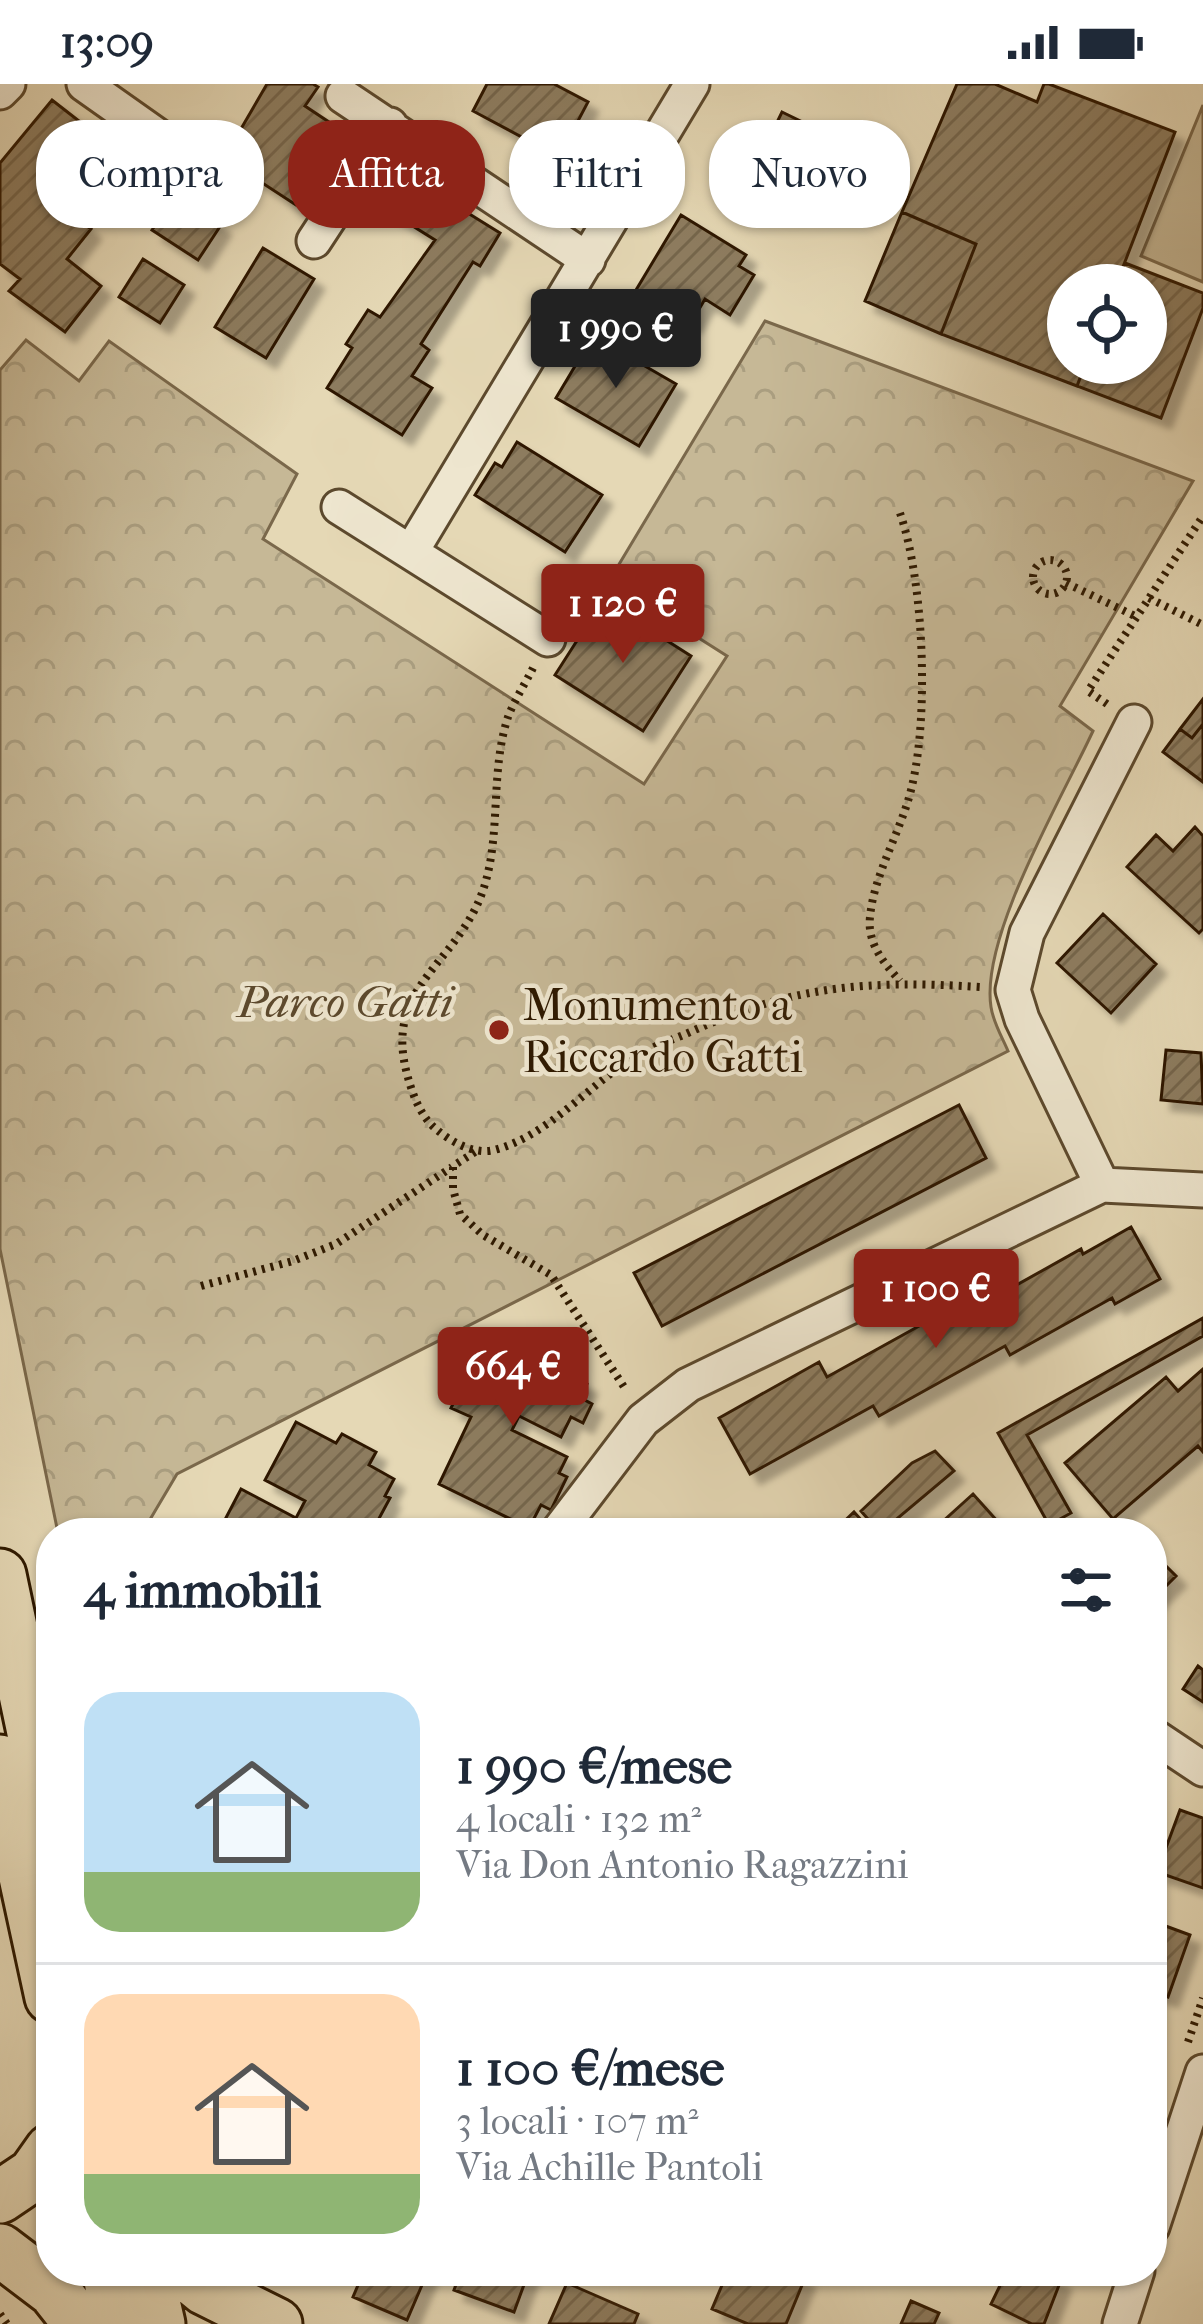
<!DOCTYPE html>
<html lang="it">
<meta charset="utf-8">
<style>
:root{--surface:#fff;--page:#f2f2f3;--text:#1f2937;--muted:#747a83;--line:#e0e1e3;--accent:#8f2418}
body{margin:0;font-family:"IM FELL French Canon",serif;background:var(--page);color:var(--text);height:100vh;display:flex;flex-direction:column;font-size:45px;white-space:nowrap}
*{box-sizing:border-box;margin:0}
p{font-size:39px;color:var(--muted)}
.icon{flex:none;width:66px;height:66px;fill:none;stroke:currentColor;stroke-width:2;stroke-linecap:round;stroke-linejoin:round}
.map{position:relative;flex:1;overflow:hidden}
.side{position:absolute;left:36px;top:1434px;width:1131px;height:768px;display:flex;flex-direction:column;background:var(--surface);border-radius:48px;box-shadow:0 3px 9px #0004}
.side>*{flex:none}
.top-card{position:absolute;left:36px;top:36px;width:1131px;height:108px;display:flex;gap:24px}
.tools{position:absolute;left:1047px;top:180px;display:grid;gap:24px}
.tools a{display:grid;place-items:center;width:120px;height:120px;border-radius:50%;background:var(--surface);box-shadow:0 3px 9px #0004;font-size:60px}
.price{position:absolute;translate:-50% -102px;padding:0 27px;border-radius:12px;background:var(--accent);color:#fff;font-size:39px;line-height:78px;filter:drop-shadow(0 3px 6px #0008)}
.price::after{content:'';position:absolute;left:50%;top:72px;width:36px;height:27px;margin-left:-18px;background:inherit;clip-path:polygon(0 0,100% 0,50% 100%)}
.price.active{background:#222;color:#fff}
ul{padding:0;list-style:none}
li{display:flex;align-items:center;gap:36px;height:300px;padding:0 48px}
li+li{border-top:3px solid var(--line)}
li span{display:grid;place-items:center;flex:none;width:336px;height:240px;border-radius:36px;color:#555}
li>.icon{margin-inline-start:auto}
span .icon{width:144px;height:144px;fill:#fffc;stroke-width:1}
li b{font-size:51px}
h2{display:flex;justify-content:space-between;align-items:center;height:144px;padding:0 48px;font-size:51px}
.tag{padding:0 42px;border-radius:48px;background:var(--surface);box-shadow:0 3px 9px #0004;font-size:42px;line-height:108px}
.tag.active{background:var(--accent);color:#fff}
.status{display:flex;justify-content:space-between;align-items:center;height:84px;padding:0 60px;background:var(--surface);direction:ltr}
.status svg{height:33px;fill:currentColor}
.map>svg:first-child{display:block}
.forest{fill:url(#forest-crowns);stroke:#7a684b;stroke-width:3}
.pitch{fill:#c6b896;stroke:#7a684b;stroke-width:3}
.building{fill:url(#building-hatch);stroke:#2e1900;stroke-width:3;filter:url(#shadow)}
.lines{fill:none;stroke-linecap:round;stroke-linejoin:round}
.street-casing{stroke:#5c492d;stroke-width:39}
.primary-casing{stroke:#2e1900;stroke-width:57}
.path{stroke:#2e1900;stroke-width:8;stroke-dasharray:3 6;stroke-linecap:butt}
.street{stroke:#eee6cf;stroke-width:33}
.primary{stroke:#e5d8b5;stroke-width:51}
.poi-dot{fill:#8f2418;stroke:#eee6cf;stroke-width:4.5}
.labels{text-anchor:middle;stroke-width:9;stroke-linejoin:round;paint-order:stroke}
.park-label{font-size:45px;font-style:italic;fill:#5c492d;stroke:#eee6cf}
.poi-label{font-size:45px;fill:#2e1900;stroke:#eee6cf;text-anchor:start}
</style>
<div class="status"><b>13:09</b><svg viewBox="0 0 49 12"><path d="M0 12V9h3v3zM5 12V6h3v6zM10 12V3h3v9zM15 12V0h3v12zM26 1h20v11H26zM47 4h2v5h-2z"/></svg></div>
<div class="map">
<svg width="1203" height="2240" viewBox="0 0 1203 2240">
<defs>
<pattern id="forest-crowns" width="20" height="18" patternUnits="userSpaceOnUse" patternTransform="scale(3)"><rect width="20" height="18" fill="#c6b896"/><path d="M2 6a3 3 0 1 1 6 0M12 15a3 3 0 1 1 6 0" fill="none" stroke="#aa9e80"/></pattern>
<pattern id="building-hatch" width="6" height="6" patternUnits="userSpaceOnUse" patternTransform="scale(3)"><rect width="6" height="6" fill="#8d7c5e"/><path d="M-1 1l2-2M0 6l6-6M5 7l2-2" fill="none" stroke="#74654b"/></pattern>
<filter id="shadow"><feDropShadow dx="10" dy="10" stdDeviation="3" flood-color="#0004"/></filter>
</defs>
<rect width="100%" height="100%" fill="#e5d8b5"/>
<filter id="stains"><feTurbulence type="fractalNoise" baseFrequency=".00167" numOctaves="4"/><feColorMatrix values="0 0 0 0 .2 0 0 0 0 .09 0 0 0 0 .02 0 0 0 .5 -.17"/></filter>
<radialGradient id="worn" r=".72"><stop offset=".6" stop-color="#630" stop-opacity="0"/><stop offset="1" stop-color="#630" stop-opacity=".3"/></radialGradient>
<path class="forest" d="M765,237l428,160 -133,225 33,25c-31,67 -113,206 -102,276 2,15 11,30 17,44l-831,423 -35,59h-84l-58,-284v-879l26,-30 53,41 30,-40 188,133 -34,65 381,245 83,-128 -118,-75z"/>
<path class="pitch" d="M1203,21v177l-62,-26z"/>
<path class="building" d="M267,0h46l5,3 -13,19 39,26 -48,73 -72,-47z
M487,0h67l34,18 -29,55 -86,-46z
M957,0h38l42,18 7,-18h5l126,48 -59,153h-48v78h18l-9,23 -136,-52 35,-90 -74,-32z
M52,16l77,60 -29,38 -36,-28 -18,24 45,35 -24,30 34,27 -36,46 -56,-41 11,-12 -20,-15v-101z
M782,28l47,23 -36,70 -63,-32 20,-39 17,9z
M397,85l103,64 -20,33 -7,-4 -52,82 8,6 -17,26 20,12 -30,47 -75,-47 25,-40 -6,-4 22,-34 12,7 55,-77 -59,-37z
M175,112l46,29 -23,35 -46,-30z
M902,128l74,32 -35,90 -76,-33z
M681,131l65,40 -7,11 15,9 -24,40 -25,-16 -14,24 -55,-33z
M263,164l51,31 -48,79 -51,-31z
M143,175l41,26 -24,38 -41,-26z
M1125,179l78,30v15l-42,110 -84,-32 9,-23h60v-78h-30z
M593,252l83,48 -37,62 -83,-48z
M517,358l85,53 -37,57 -90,-57 20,-32 7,4z
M603,516l88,56 -48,75 -88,-56z
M1203,615v25l-11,14 -12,-9z
M1203,640v58l-40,-30 17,-23 12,9z
M1195,743l8,9v93l-4,4 -72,-66 29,-32 17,16z
M1103,830l53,50 -45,49 -54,-50z
M1166,966l35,3 2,51 -42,-4z
M959,1021l27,53 -324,168 -28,-53z
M1131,1143l29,52 -45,25 -3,-6 -102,57 -5,-9 -126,70 -6,-10 -123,68 -31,-56 100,-56 8,15 130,-72 6,10 118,-66 2,5z
M1203,1234v18l-176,99 44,78 -22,12 -51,-92z
M513,1248l34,17 -5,12 45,23 -6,14 11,6 -9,19 -12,-6 -10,20 -42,-21 -7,14 55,27 -8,16 8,4 -16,33 -10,-5 -12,23 -90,-44 32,-67 -20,-9 33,-70 21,10z
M1203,1285v83l-5,-6 -85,73 -48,-56 101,-86 12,14z
M296,1338l40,21 6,-9 34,18 -7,13 25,14 -9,17 5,2 -15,28 -3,-1 -5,8h-149l23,-44 55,29 9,-17 -40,-21z
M935,1367l19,20 -74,62 -19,-22 51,-48z
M973,1410l35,39h-78z
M854,1428l19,21h-41z
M1161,1477l15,15 -24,24v-30z
M1198,1582l5,4v32l-20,-13z
M1180,1726l23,8v70l-46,-16z
M1152,1837l38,14 -22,62 -16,-6z
M364,2187h64l-21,49 -54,-23z
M461,2187h68l-15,41 -60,-22z
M728,2187h61l16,7 -19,46h-38l-36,-15z
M1007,2187h35l19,9 -17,44h-12l-41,-20z
M567,2199l71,31 -4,10h-85z
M911,2217l28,12 -5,11h-33z"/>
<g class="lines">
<g class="street-casing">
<path id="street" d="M84,0l92,65
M0,8l8,-8
M343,12l245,164
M314,157l76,-116
M339,423l209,132
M411,468l281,-468
M1102,1101l-80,-166 -9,-29 14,-57 107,-211
M557,1449l86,-113 45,-35 414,-200 101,5
M1152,1651l51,34
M1152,2143l51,-155
M1120,2240l17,-53"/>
</g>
<g class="primary-casing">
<path id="primary" d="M0,1491l51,243
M0,1677l51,236
M0,2113l34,-23 17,-24
M0,2166l54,41 26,33
M108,2187l11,53
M147,2187l12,53
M183,2187l22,18 71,35"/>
</g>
<path class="path" d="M900,429c24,69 29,202 12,273 -10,44 -38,87 -42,131 -3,27 14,46 30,64
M1033 493a17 17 0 1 1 34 0a17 17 0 1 1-34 0Z
M1066,499l71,34
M1149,514l54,27
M533,584c-8,16 -19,33 -25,49 -21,63 -2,136 -35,196 -32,59 -87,82 -66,161 5,19 13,42 29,55 15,13 39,26 58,21 55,-14 96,-67 144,-95 16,-9 34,-15 50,-22 106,-48 179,-53 293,-46
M1107,620l-19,-13 115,-175
M475,1068l-22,14v23l7,25 23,21 68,40 75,115
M201,1202l92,-25 43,-17 116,-77
M1188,1958l15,-44
M0,2230l7,10"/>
<use href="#street" class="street"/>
<use href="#primary" class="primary"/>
</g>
<circle class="poi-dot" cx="499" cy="946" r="12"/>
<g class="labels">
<g class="park-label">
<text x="345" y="933">Parco Gatti</text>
</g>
<g class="poi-label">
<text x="523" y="936">Monumento a<tspan x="523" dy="52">Riccardo Gatti</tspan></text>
</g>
</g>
<rect width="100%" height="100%" filter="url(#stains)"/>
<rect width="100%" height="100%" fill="url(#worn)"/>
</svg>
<div class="tools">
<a><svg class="icon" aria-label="locate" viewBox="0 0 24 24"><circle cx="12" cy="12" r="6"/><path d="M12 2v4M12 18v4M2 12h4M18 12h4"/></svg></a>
</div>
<b class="price active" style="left:616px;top:307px">1 990 €</b>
<b class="price" style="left:623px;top:582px">1 120 €</b>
<b class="price" style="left:936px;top:1267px">1 100 €</b>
<b class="price" style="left:513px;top:1345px">664 €</b>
<div class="top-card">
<a class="tag">Compra</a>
<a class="tag active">Affitta</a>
<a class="tag">Filtri</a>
<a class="tag">Nuovo</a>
</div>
<section class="side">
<h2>4 immobili<svg class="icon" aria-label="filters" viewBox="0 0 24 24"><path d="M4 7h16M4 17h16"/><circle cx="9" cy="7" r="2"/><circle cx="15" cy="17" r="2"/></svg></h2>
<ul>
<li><span style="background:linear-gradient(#bfe0f5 75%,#8fb573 0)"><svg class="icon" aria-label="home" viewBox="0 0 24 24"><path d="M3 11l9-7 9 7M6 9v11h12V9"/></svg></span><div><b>1 990 €/mese</b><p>4 locali · 132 m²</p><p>Via Don Antonio Ragazzini</p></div></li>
<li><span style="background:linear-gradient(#ffd9b3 75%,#8fb573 0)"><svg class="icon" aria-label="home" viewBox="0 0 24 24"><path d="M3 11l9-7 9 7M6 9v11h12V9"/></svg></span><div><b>1 100 €/mese</b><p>3 locali · 107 m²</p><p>Via Achille Pantoli</p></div></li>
</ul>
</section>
</div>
